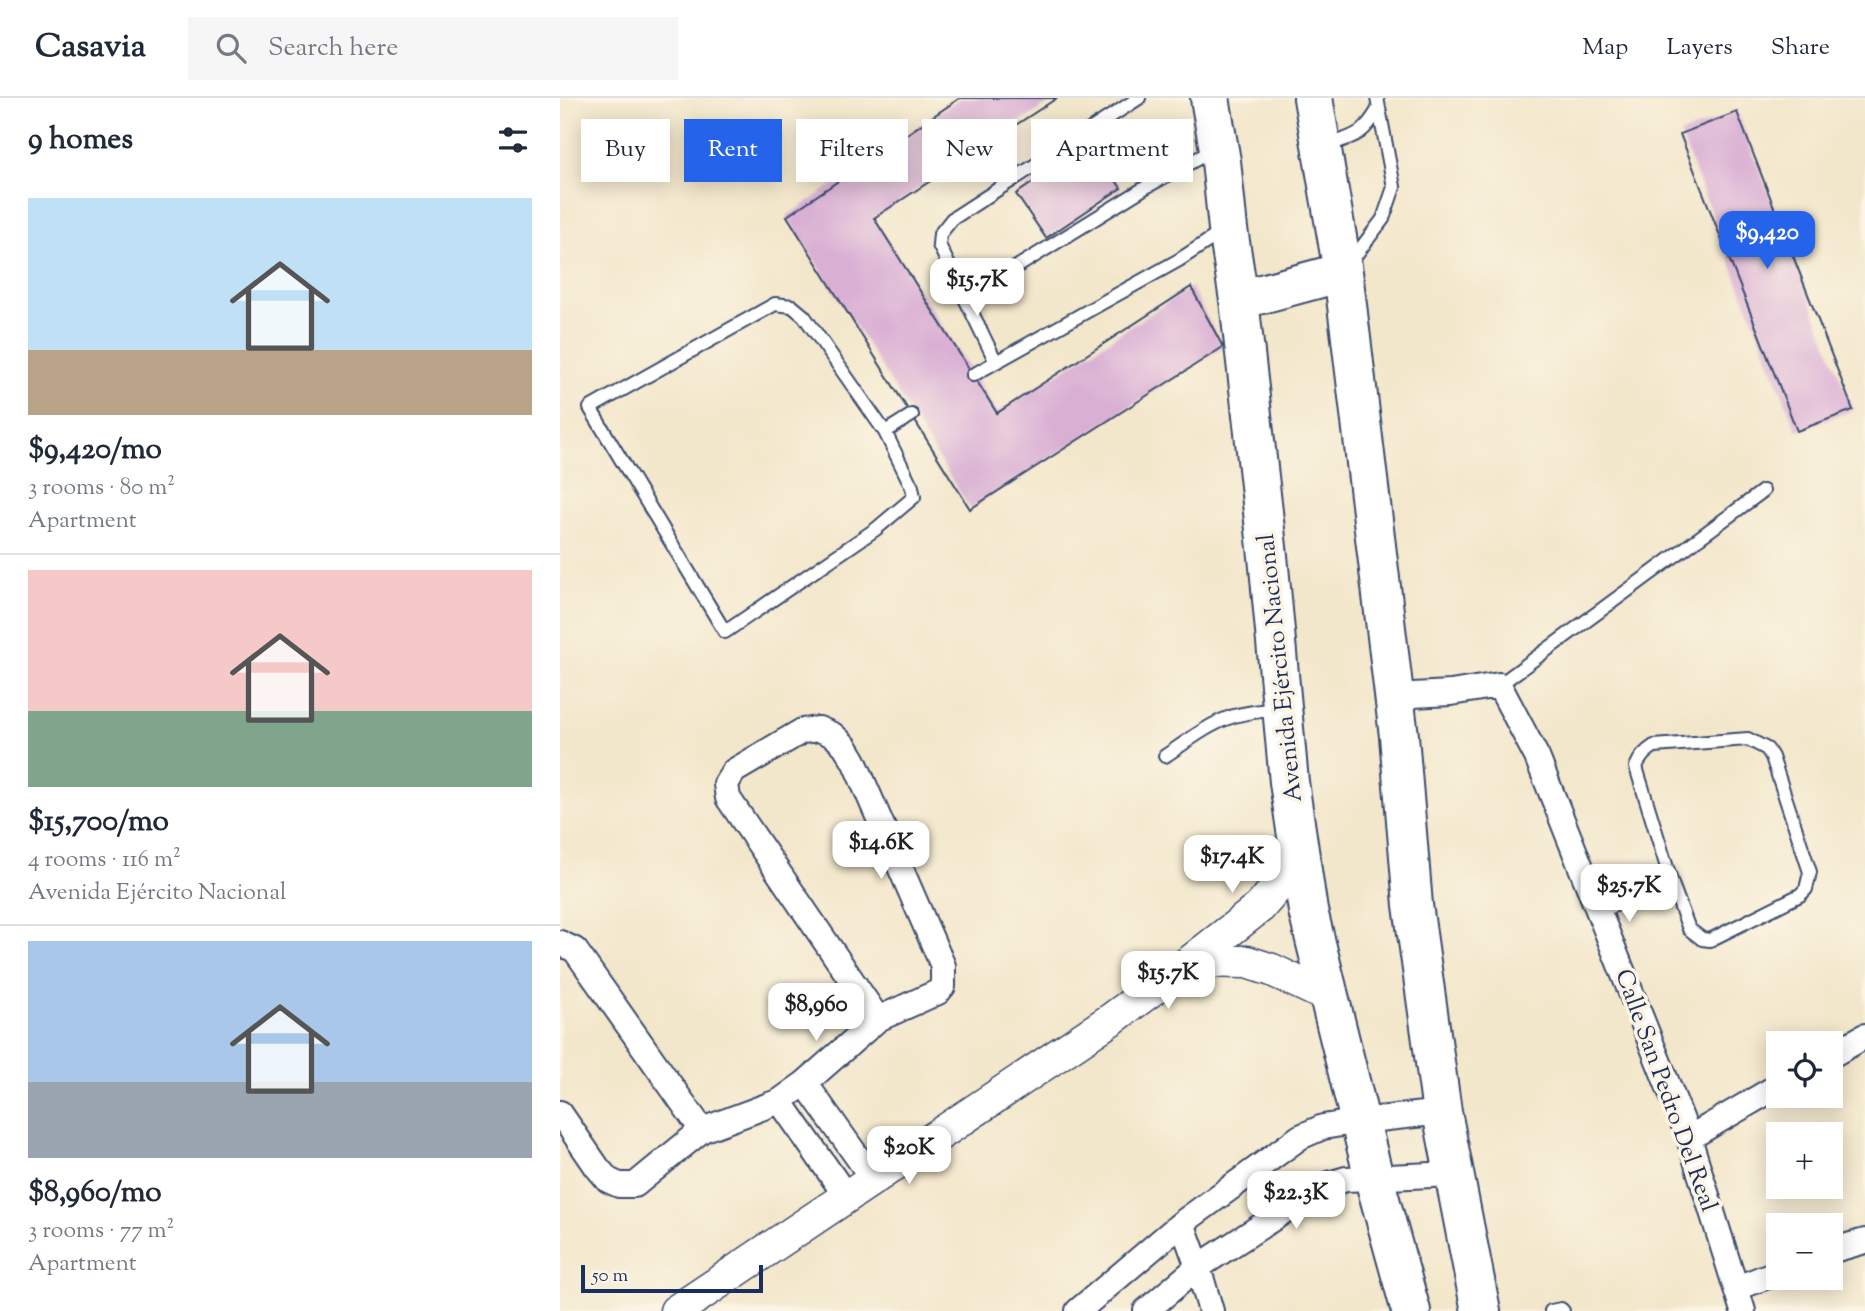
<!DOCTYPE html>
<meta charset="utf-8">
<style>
:root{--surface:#fff;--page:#f6f6f7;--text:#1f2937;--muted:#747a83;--line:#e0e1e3;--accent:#2563eb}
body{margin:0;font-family:"Sorts Mill Goudy",serif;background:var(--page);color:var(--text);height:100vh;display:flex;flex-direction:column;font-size:26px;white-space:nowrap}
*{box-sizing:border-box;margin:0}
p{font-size:23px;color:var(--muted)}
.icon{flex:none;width:38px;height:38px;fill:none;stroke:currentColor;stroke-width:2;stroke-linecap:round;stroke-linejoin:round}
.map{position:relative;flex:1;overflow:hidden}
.sheet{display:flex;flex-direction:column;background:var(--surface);width:560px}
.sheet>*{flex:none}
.banner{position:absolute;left:21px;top:21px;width:665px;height:63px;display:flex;gap:14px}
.buttons{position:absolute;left:1206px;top:933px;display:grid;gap:14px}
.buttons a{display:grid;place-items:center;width:77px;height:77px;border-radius:0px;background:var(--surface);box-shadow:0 4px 18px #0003;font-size:35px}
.scale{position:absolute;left:21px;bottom:18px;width:182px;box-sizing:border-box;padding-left:7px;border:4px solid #1b2f5e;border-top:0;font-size:19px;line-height:24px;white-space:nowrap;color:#1b2f5e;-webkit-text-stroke:5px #fcf5e5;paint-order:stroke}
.price{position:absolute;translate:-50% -60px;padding:0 16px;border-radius:14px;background:#fff;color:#222;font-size:23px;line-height:46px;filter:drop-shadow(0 2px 4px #0008)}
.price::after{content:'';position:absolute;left:50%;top:42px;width:21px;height:16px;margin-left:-10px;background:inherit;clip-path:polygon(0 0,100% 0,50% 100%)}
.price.selected{background:var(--accent);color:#fff}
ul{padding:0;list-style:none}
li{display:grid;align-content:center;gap:14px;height:371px;padding:0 28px}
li+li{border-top:2px solid var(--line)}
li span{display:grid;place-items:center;height:217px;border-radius:0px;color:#555}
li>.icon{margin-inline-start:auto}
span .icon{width:126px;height:126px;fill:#fffc;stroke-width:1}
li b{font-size:30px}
h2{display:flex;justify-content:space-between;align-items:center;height:84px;padding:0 28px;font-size:30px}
.tag{padding:0 24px;border-radius:0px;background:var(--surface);box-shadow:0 4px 18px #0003;font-size:24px;line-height:63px}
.tag.selected{background:var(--accent);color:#fff}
header{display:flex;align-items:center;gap:42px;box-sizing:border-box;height:98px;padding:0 35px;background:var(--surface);border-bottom:2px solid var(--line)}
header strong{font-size:33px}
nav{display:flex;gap:38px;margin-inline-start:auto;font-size:24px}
.search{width:490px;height:63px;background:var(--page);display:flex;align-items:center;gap:18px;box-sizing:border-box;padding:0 24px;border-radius:0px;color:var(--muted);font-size:26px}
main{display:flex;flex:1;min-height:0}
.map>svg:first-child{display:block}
.building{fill:#d9afd4}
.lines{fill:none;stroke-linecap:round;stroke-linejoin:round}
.service-casing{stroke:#3b4b6e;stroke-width:16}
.minor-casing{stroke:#3b4b6e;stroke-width:28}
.tertiary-casing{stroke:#3b4b6e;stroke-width:35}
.primary-casing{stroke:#3b4b6e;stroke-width:42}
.service{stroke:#fff;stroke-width:12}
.minor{stroke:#fff;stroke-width:24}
.tertiary{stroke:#fff;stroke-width:32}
.primary{stroke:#fff;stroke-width:38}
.labels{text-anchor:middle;stroke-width:7;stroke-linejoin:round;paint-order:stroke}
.street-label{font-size:24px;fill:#1b2f5e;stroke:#fcf5e5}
</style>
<header>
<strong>Casavia</strong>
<div class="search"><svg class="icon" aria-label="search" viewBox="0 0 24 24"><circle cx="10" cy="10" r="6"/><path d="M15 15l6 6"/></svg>Search here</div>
<nav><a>Map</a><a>Layers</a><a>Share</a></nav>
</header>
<main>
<section class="sheet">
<h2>9 homes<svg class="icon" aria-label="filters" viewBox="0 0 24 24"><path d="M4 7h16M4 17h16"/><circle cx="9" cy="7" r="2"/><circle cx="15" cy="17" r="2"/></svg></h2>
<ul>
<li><span style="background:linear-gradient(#bfe0f5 70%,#b9a48a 0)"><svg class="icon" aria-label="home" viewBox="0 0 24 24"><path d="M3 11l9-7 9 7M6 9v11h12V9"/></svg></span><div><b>$9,420/mo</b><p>3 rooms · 80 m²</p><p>Apartment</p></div></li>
<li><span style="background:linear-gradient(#f6c9c9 65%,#7fa58c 0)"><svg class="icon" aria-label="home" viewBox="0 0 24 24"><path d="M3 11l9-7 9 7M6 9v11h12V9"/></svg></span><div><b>$15,700/mo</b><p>4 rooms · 116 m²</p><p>Avenida Ejército Nacional</p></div></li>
<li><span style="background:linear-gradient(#a9c7e8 65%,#9aa5b1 0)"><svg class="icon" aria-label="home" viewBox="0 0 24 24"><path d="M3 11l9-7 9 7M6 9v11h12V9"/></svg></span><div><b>$8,960/mo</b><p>3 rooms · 77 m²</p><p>Apartment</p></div></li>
</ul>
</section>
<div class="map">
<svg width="1305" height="1213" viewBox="0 0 1305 1213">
<rect width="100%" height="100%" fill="#fcf5e5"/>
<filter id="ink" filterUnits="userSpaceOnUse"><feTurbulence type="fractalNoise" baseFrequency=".0143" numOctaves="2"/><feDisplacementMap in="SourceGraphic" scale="14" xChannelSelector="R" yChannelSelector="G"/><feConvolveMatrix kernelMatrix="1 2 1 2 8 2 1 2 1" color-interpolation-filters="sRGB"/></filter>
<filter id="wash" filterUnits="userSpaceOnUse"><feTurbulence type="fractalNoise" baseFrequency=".00686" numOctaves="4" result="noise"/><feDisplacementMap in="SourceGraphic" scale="28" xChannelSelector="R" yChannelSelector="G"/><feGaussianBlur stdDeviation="1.57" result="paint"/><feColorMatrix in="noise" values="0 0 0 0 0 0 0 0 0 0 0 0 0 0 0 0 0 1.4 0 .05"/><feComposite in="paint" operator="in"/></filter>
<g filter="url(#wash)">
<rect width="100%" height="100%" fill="#f3e7cb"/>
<g id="blocks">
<path class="building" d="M400,0h97l-183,120 123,195 194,-126 32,60 -253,162 -183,-293z
M1177,14l116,298 -56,21 -117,-297z
M531,45l30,45 -75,50 -30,-44z"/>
</g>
</g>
<g filter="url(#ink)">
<use href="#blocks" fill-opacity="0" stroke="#3b4b6e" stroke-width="2"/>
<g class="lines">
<g class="service-casing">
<path id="service" d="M579,0l-187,121 -12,15 -1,11 57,117 183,-102 43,-28
M765,48c30,-10 38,-10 54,-38
M789,166l34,-45 11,-32 -17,-89
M405,201l181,-112 69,-38
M215,206l17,2 12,10 81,116 27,55 2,10 -38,32 -151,103 -135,-224z
M413,277l23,-13
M325,334l27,-17
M939,587l264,-194
M1188,641l19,10 5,8 38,115 -4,17 -6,6 -90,45 -8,-1 -13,-10 -17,-45 -36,-117c4,-10 9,-15 18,-21z
M605,658c20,-13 41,-30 63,-38 16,-6 34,-7 50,-9
M1039,813l73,-27
M991,1213l10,-2 2,2"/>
</g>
<g class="minor-casing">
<path id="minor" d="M833,598l58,-3 48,-8 38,72 152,381 54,173
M0,845l15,7 127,180
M1270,958l35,-20
M245,985l68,96
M220,1003l66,95
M0,1015l37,54 11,13 11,5h16l67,-55 78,-29 25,-18 73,-64 60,-27 5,-6v-20l-89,-205 -9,-15 -12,-11 -14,-6 -17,2 -68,40 -8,13 2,14 150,221
M1129,1040l89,-52
M622,1125l16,44 13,44
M1270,1153l35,-10
M1177,1190l41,-16
M518,1213l104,-88 118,-86 23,-10 37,-6 82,-9
M586,1213l52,-44 125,-81 23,-7 107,-5"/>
</g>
<g class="tertiary-casing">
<path id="tertiary" d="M631,863l56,1 25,8 57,27
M116,1213l437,-293 78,-57 69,-54 24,-28 16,-26"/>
</g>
<g class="primary-casing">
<path id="primary" d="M650,0l11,63 7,68 11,71 29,256 21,226 19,129 66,267 37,133
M753,0l30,174 56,464 14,169 29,207 39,199
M679,202l104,-28"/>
</g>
<use href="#service" class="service"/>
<use href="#minor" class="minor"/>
<use href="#tertiary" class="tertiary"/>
<use href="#primary" class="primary"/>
</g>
</g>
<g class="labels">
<g class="street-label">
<text transform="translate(719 570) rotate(-96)" y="8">Avenida Ejército Nacional</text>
<text transform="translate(1107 992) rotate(70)" y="8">Calle San Pedro Del Real</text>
</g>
</g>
</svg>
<div class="buttons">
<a><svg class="icon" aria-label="locate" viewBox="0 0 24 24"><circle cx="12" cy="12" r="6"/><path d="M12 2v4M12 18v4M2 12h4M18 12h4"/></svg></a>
<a>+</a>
<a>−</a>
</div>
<div class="scale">50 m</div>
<b class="price selected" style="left:1207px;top:173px">$9,420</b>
<b class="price" style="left:417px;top:220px">$15.7K</b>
<b class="price" style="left:321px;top:783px">$14.6K</b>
<b class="price" style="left:672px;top:797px">$17.4K</b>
<b class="price" style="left:1069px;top:826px">$25.7K</b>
<b class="price" style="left:608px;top:913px">$15.7K</b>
<b class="price" style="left:256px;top:945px">$8,960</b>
<b class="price" style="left:349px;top:1088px">$20K</b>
<b class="price" style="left:736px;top:1133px">$22.3K</b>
<div class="banner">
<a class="tag">Buy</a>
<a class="tag selected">Rent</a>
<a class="tag">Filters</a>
<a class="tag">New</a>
<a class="tag">Apartment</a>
</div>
</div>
</main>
